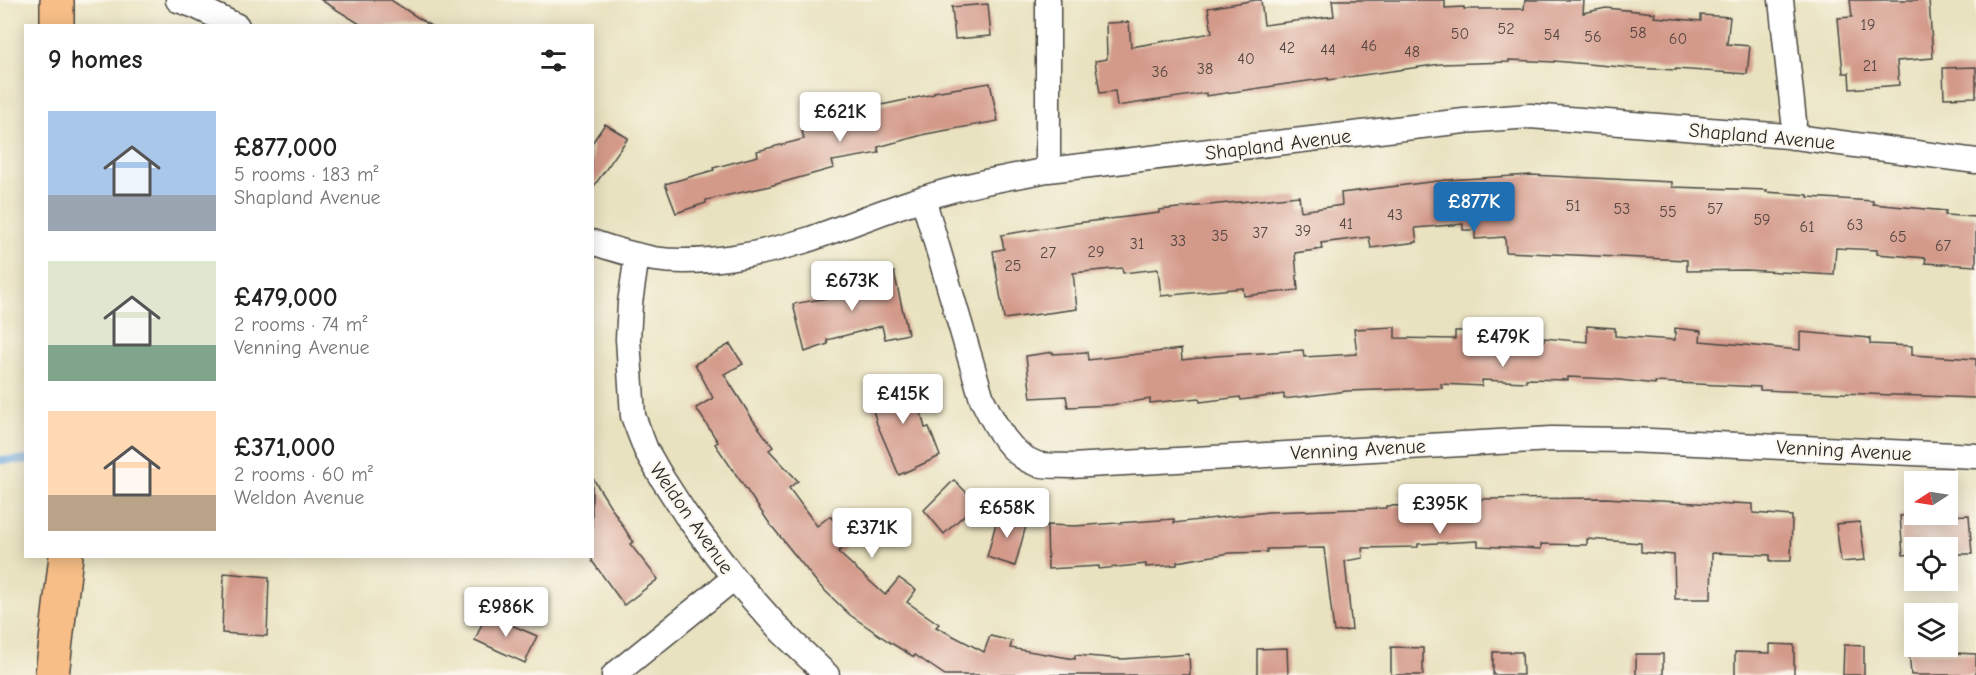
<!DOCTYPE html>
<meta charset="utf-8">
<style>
:root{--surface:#fff;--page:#f2f2f2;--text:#222;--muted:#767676;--accent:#1f6fb2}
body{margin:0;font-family:"Comic Neue",sans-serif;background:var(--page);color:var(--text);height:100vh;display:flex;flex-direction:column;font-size:22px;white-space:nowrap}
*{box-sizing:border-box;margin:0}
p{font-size:20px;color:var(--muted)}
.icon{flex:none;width:33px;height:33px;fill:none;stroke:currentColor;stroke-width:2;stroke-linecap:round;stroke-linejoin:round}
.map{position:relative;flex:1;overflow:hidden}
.drawer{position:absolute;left:24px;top:24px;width:570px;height:534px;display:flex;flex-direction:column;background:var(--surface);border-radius:0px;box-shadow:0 3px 15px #0003}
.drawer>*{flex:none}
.needle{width:39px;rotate:258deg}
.fabs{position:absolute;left:1904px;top:471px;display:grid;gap:12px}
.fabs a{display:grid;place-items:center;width:54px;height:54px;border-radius:0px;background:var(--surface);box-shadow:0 3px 15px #0003;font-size:30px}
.price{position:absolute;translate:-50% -51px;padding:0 14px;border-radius:6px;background:#fff;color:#222;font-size:20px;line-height:39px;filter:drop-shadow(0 2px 3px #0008)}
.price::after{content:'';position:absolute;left:50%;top:36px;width:18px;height:14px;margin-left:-9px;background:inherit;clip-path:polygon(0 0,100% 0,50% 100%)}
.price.selected{background:var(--accent);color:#fff}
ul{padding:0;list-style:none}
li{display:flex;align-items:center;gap:18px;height:150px;padding:0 24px}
li span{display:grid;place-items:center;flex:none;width:168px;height:120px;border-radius:0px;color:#555}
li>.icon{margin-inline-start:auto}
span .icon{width:72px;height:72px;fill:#fffc;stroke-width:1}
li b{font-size:26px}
h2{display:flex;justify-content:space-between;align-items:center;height:72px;padding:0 24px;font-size:26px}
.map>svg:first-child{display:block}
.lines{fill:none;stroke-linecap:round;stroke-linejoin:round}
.stream{stroke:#6ba7dc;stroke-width:8}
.building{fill:#d39989}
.minor-casing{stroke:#484641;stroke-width:27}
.primary-casing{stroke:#484641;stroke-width:36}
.minor{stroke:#fff;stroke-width:24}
.primary{stroke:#f7be87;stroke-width:33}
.labels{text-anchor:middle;stroke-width:4.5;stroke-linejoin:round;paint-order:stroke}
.number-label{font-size:16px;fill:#554642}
.street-label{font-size:20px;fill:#2b2b2b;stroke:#fbf7ec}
</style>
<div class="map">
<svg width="1976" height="675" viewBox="0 0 1976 675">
<rect width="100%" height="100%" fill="#fbf7ec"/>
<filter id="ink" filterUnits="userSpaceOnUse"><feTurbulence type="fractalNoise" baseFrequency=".0167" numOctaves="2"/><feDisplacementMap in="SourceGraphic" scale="12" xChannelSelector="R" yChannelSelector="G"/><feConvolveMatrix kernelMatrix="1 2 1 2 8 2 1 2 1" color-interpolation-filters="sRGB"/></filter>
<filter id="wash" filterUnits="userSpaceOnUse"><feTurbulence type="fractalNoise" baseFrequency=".008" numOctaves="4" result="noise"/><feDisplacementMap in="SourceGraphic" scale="24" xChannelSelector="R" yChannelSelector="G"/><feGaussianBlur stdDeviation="1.35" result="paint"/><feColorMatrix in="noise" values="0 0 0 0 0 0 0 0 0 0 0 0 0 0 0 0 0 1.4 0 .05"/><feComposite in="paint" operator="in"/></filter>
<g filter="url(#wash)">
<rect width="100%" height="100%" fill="#e9e2c0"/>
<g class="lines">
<path class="stream" d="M0,460h26"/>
</g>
<g id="blocks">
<path class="building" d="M321,0h70l40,26h-68z
M1256,0h5l3,25 70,-9 -2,-16h113v8l19,-1v2h60l1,-9h59l-1,13 23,-5 49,5 -1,4 47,4v-6l29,2 -3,27 23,2 -3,28 -71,-5v1l-43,-2 -79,-7v1l-45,-2v2l-68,2 -113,16v-2l-122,18v-3l-89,13 -2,-15 -15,2 -5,-32 12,-2 -1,-36 23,-1 2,25 81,-14 -4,-25z
M1850,0h79l4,58 -36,3 2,24 -49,4 -1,-16h-6l-5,-55 14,-1z
M988,4l3,32 -36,3 -3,-32z
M1976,67v30l-32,1 -1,-30z
M990,83l8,38 -72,13 -48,13 1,6 -47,8 2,7 -68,19 -60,13v3l-30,10 -11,-29 49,-14 -1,-2 45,-12 -1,-5 47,-12 -2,-8 47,-12 -3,-10 21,-5v4l67,-14v-2z
M605,124l23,14 -36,51v-46z
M1531,175l141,7v5l95,3 -1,2 42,3v2l65,4v3l73,7 -1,4 31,2v49l-51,-3 1,-5 -49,-4v-4l-41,-2 -2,27 -88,-5 -59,1v-11l-181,-8 -1,-15 -30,2v-9h-12v-6l-48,4 2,14 -46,6 -2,-11 -48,6 1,6 -27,4 3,37 -54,6 -1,-8 -82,8 -3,-27 -35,4 -1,-5 -49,5 4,36 -73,10 -11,-68 11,-2 -3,-14 67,-11 91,-11v-3l140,-14 2,15 41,-6 -1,-12 105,-13z
M894,272l14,62 -23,5 -3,-13 -55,14 1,4 -23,8 -12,-48 40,-7 -2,-9 21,-5 1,3z
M1587,326l28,2v8l60,4v-12l26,3 -1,10 100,9v-18l70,6v6l42,2v9l64,4v39l-216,-8v-3l-105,-5v2l-44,-5 -43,-2v3l-42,-1v3l-44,-2v6l-41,-2 1,4 -95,3 -63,8v-5l-43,6 -1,-3 -40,5 -1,-4 -49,5v-4l-39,6 -43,2 -2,-11 -35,2 -5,-42 27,-4v2l34,-2 1,8 93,-11 1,11 34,-4 87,-6 1,7 53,-3 -3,-25 41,-2v11l60,1v-8h26v10l63,1v-4l43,4z
M730,344l13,20 -19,10 29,46 20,27 -4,3 29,31 -9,7 28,38 13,-10 20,26 -12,10 47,43 14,-17 17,12 -9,12 32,22 -3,3 48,25 6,-16 22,5 -2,7 65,11v-4l48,4 66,-5 1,21h-245l-30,-20 -1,2 -23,-14 -41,-28 -31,-30 -49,-61 -55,-80 3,-2 -22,-34 17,-10 -18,-34z
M912,377l13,51 4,-1 11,29 -41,19 -22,-51 -9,-32z
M592,477l41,65 -3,2 28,35 -34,26 -32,-44z
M954,480l23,23 -33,31 -20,-24z
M1605,498l127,7v-2l21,1v9l39,3 -1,45h-21v-6l-58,-2 -1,46h-36l-1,-44 -33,-3v-9l-54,-4v6l-46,-1v5l-63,-3v-5l-60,3v3l-56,1 1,10 -18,3 7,69 -18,2 -10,-84 -57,1v3l-37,1 -53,9v3l-31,2v-3l-47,5v-3l-51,3 -1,-44 28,1 99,-7v4l94,-11 118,-4v-2l51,-1v-3l42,3 1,-6z
M999,512l28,10 -12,44 -28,-9z
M1922,514v3l47,-2 3,39h-24l-1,-6h-33v6l-11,1 -3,-39z
M1860,522l5,38 -24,2 -5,-38z
M224,573l45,4 -2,59 -45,-3z
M486,614l51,22 -12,27 -50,-23z
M1770,644l24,1v30h-59v-23l35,1z
M1844,645l20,1v29h-21z
M1391,647l32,1v27h-32z
M1287,648l1,27h-31v-26z
M1909,651l67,3v21h-65z
M1493,652h29l1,23h-30z
M1636,654h27v21h-27z"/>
</g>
</g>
<g filter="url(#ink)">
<use href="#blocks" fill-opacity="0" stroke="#484641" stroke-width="1.5"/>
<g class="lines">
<g class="minor-casing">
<path id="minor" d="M178,0l17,6 42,20
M1048,0v170
M1781,0l13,121 -1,16
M923,198l59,201c12,24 27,56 55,65 10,3 24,1 34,2l480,-27 78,1 347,16
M592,242c20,7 41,13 62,17 46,7 110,-5 153,-19 39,-13 77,-30 117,-42 40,-13 82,-20 124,-28l416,-49 66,-5 258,20 188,25
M637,255l-7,48 -2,36 5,77 13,34 16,28 24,37 48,63 48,54 45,43
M614,675l120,-97"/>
</g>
<g class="primary-casing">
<path id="primary" d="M57,0v26
M52,675l14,-119"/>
</g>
<use href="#minor" class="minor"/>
<use href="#primary" class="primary"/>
</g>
</g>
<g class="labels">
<g class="number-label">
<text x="1868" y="30">19</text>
<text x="1506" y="34">52</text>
<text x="1638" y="38">58</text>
<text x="1460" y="39">50</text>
<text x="1552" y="40">54</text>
<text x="1593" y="42">56</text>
<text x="1678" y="44">60</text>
<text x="1369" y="51">46</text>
<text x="1287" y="53">42</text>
<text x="1328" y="55">44</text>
<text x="1412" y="57">48</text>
<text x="1246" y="64">40</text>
<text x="1870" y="71">21</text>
<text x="1205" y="74">38</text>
<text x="1160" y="77">36</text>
<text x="1573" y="211">51</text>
<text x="1622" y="214">53</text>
<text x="1715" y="214">57</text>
<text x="1668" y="217">55</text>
<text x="1395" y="220">43</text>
<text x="1762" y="225">59</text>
<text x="1346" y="229">41</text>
<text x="1855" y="230">63</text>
<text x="1807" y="232">61</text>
<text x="1303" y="236">39</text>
<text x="1260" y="238">37</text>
<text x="1220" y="241">35</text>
<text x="1898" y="242">65</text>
<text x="1178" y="246">33</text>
<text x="1137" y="249">31</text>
<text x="1943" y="251">67</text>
<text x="1096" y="257">29</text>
<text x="1048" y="258">27</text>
<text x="1013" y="271">25</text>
</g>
<g class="street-label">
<text transform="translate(1762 136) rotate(5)" y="7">Shapland Avenue</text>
<text transform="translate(1278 144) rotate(-7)" y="7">Shapland Avenue</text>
<text transform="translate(1358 449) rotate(-3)" y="7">Venning Avenue</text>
<text transform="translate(1844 450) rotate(3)" y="7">Venning Avenue</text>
<text transform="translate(692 518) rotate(55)" y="7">Weldon Avenue</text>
</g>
</g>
</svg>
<div class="fabs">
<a><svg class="needle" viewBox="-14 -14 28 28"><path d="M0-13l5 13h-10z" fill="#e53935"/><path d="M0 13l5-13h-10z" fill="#767676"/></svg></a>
<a><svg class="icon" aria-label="locate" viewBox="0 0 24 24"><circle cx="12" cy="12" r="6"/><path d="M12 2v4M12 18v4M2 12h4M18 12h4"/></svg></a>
<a><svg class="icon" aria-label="layers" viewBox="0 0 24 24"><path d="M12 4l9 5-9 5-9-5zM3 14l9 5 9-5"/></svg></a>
</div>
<b class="price" style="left:840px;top:143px">£621K</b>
<b class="price selected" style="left:1474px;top:233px">£877K</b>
<b class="price" style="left:852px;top:312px">£673K</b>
<b class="price" style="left:1503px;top:368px">£479K</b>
<b class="price" style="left:903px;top:425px">£415K</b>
<b class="price" style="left:1440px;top:535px">£395K</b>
<b class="price" style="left:1007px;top:539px">£658K</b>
<b class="price" style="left:872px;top:559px">£371K</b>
<b class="price" style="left:506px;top:638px">£986K</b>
<section class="drawer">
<h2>9 homes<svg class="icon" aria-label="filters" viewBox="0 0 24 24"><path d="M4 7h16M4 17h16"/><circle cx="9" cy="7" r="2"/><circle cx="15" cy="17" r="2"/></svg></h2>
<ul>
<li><span style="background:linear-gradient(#a9c7e8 70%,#9aa5b1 0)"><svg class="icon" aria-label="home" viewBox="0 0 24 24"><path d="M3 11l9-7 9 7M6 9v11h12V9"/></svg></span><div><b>£877,000</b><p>5 rooms · 183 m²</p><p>Shapland Avenue</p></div></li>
<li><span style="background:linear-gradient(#dfe7d0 70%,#7fa58c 0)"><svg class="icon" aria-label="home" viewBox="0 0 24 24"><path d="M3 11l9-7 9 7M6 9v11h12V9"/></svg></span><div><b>£479,000</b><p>2 rooms · 74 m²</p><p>Venning Avenue</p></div></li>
<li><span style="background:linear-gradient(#ffd9b3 70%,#b9a48a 0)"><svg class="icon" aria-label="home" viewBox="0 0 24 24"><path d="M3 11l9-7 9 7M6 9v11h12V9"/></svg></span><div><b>£371,000</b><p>2 rooms · 60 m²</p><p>Weldon Avenue</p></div></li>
</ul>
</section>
</div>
